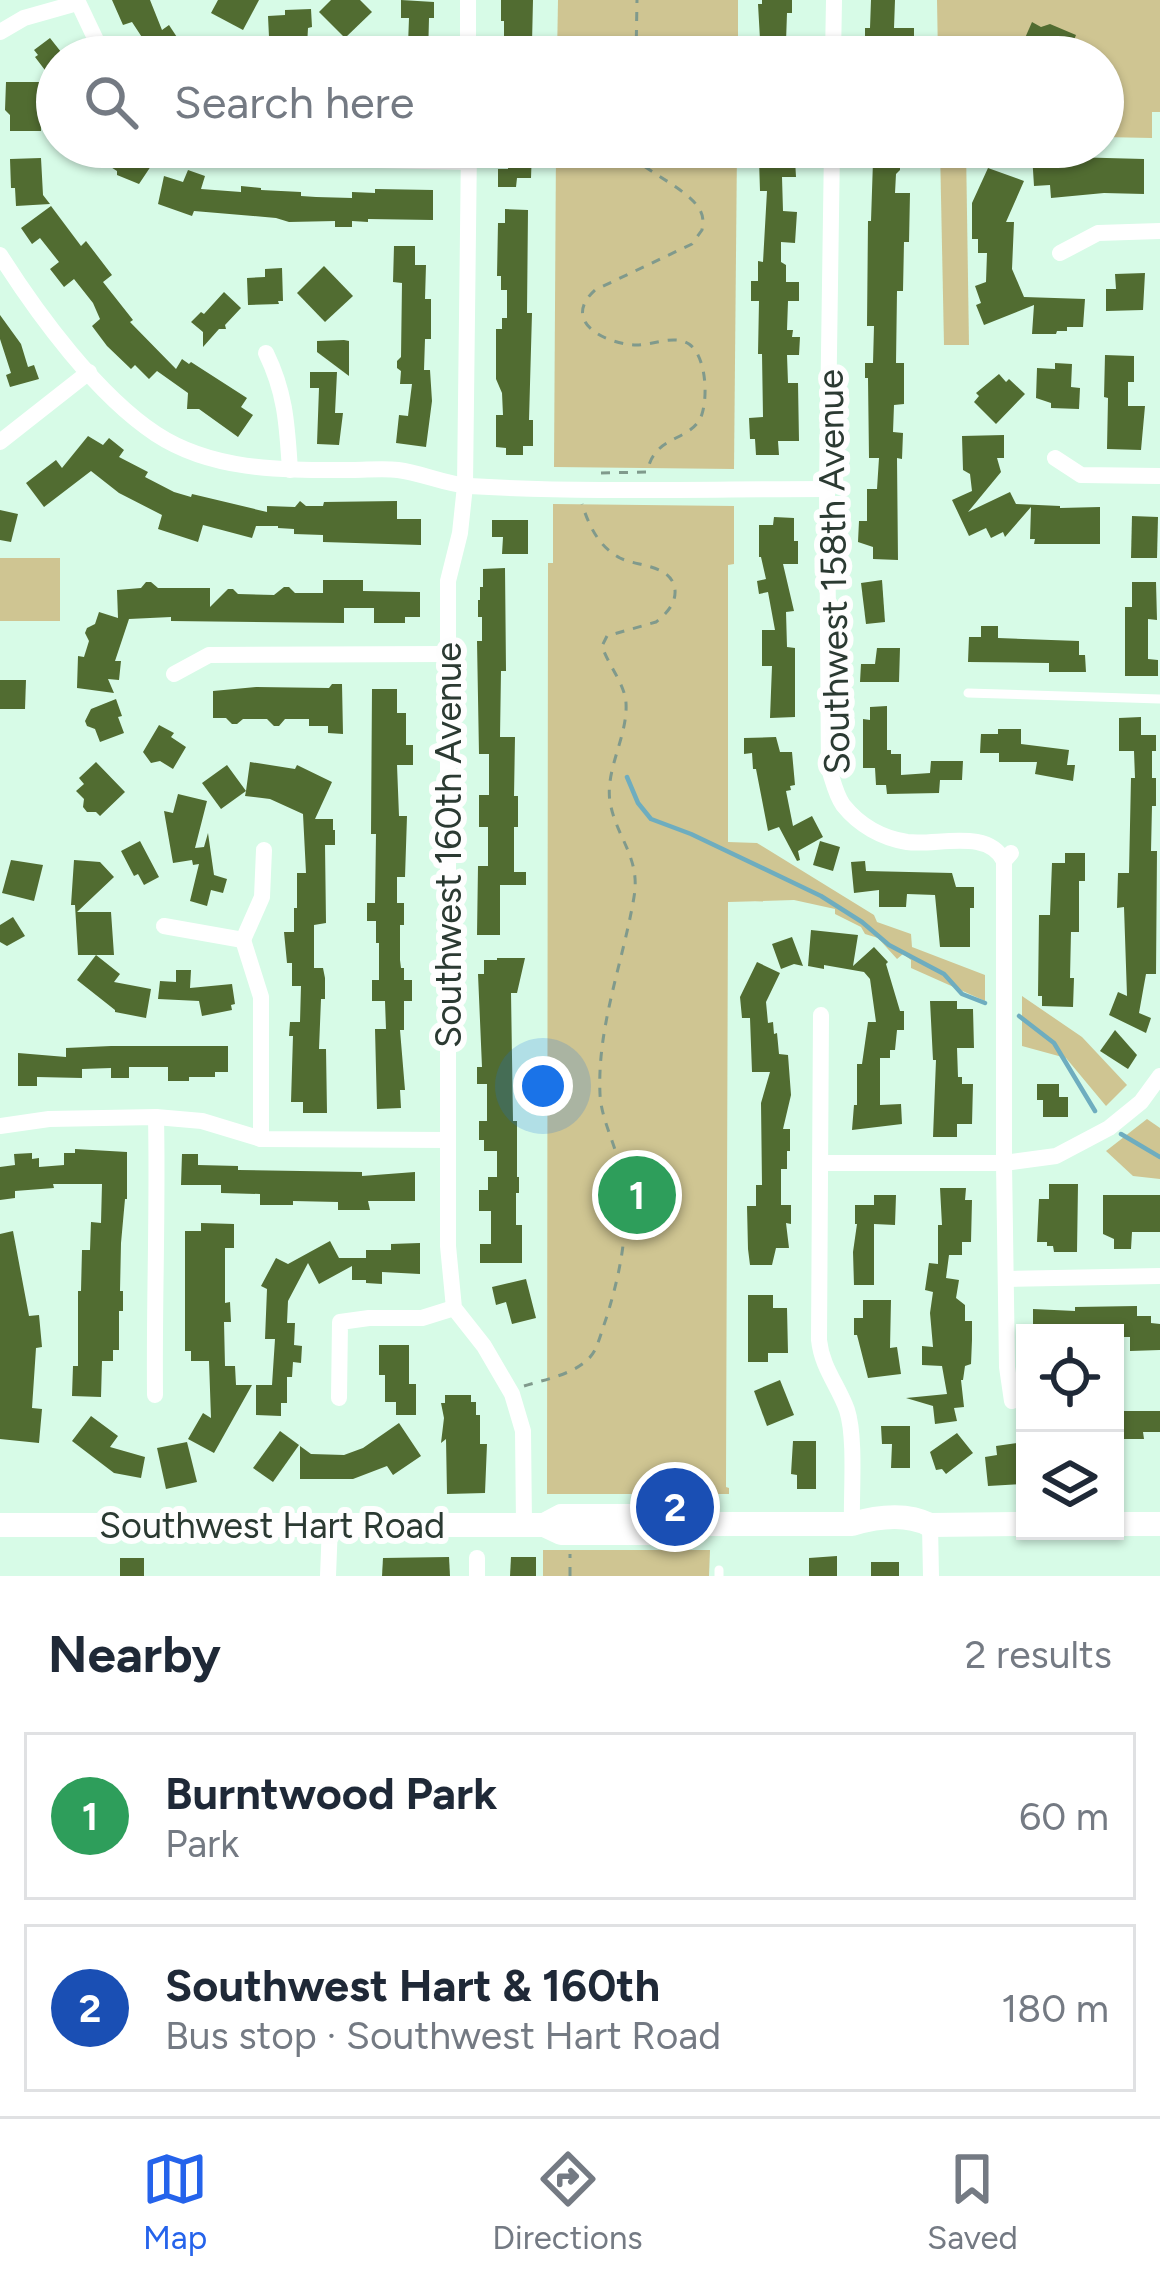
<!DOCTYPE html>
<meta charset="utf-8">
<style>
body{margin:0;font-family:Figtree,sans-serif;background:#f2f2f3;color:#1f2937}
.controls{position:absolute;right:36px;bottom:36px;display:grid;overflow:hidden;border-radius:0px;box-shadow:0 3px 9px #0004}
.controls button{width:108px;height:108px;display:grid;place-items:center;padding:0;border:0;border-bottom:3px solid #e0e1e3;background:#fff;color:#1f2937;font:60px sans-serif}
.you{position:absolute;left:543px;top:1086px;width:42px;height:42px;margin:-30px;border:9px solid #fff;border-radius:50%;background:#1a73e8;box-shadow:0 0 0 18px #1a73e833}
.badge{display:grid;place-items:center;width:78px;height:78px;border-radius:50%;background:#2563eb;color:#fff;font-size:39px;font-weight:700}
.pin{position:absolute;translate:-50% -50%;border:6px solid #fff;box-shadow:0 3px 12px #0006}
.list{margin:0;padding:0;list-style:none}
h2{display:flex;justify-content:space-between;align-items:center;height:156px;margin:0;padding:0 48px;font-size:51px}
h2 small{font-size:39px;font-weight:400;color:#747a83}
.list li{display:grid;grid-template-columns:78px 1fr auto;gap:36px;align-items:center;box-sizing:border-box;height:168px;margin:0 24px 24px;padding:0 24px;border:3px solid #e0e1e3;border-radius:0px}
.list b{display:block;font-size:45px;white-space:nowrap}
.list p{margin:0;font-size:39px;white-space:nowrap;color:#747a83}
.list em{font-size:39px;font-style:normal;color:#747a83}
.icon{flex:none;width:66px;height:66px;fill:none;stroke:currentColor;stroke-width:2;stroke-linecap:round;stroke-linejoin:round}
.map{position:relative;flex:none;width:1160px;height:1576px;overflow:hidden}
.search{position:absolute;background:#fff;box-shadow:0 3px 9px #0004;left:36px;right:36px;top:36px;height:132px;display:flex;align-items:center;gap:30px;box-sizing:border-box;padding:0 42px;border-radius:66px;color:#747a83;font-size:45px}
.sheet{height:540px;background:#fff}
nav{display:flex;justify-content:space-around;align-items:center;box-sizing:border-box;height:168px;border-top:3px solid #e0e1e3;background:#fff;font-size:33px;color:#747a83}
nav a{display:grid;justify-items:center;gap:6px}
nav .on{color:#2563eb}
.map>svg:first-child{display:block}
</style>
<div class="map">
<svg width="1160" height="1576" viewBox="0 0 1160 1576">
<rect width="100%" height="100%" fill="#d7fbe7"/>
<g fill="#cfc592">
<path d="M558 0H738V57H557Z"/>
<path d="M937 0H1160V112H1152V138L1103 137V57H938Z"/>
<path d="M556 147H737L734 469 554 467Z"/>
<path d="M940 147H966L969 345H944Z"/>
<path d="M553 504 734 506V564L728 565V842L757 843 874 915 877 922 911 934 912 947 985 975V1001L911 968V960L903 954 897 959 878 938 865 934 861 927 835 914V909L794 900 728 902 726 1487 729 1488V1494H547L548 563H553Z"/>
<rect x="0" y="558" width="60" height="63"/>
<path d="M1022 996 1082 1037 1127 1085 1106 1106 1066 1058 1022 1046Z"/>
<path d="M1147 1119 1160 1128V1179L1133 1176 1106 1151Z"/>
<path d="M543 1550H710L709 1576H543Z"/>
</g>
<g fill="none" stroke-linecap="round" stroke-linejoin="round">
<g stroke="#6eadbf" stroke-width="4.5">
<path d="M627 777 638 803 651 819 691 834 821 896 862 922 889 945 944 974 962 994 985 1003"/>
<path d="M1019 1016 1054 1043 1095 1111"/>
<path d="M1121 1134 1160 1157"/>
</g>
</g>
<g fill="#516c31">
<path d="M112 0H150L162 30 169 25 190 57H135L149 48 132 22 123 25Z"/>
<path d="M218 0H259L243 30 211 13Z"/>
<path d="M331 0H360L372 12 345 38 319 12Z"/>
<path d="M401 0 434 2V18H429L428 57H403L404 45H408L409 18H401Z"/>
<path d="M501 0H533L532 43 537 47 532 51V57H504V21H501Z"/>
<path d="M762 0H792V13H787L786 42H797V57H761L758 4H762Z"/>
<path d="M871 0H895L894 28H914V57H878V47H865V28H870Z"/>
<path d="M311 9 312 27 308 28 307 46 289 47V39H281V36L269 37 268 16 285 15V10Z"/>
<path d="M1032 22 1041 27 1050 24 1076 35 1067 57H1056L1038 49 1041 45 1025 38Z"/>
<path d="M50 38 65 57H57V86L35 57 38 55 34 50Z"/>
<path d="M6 82H40L41 131H10V115L5 110Z"/>
<path d="M118 147H140L152 159 151 161 153 163 139 184 117 175V171L106 164Z"/>
<path d="M868 147H896V159L900 163V170L896 174 895 193H910L909 242H904L903 291H897L896 363H904V404L894 405 893 432 903 433 902 459 897 458 898 560 873 559V547L858 542 859 521H867V489H877L879 458H869L868 378H865V363H873L874 326H867L868 221H871L873 161H868Z"/>
<path d="M508 149 532 150 531 178H517L516 187H498V169H508Z"/>
<path d="M1058 152V155L1069 154V157L1144 159V194L1104 193 1051 198 1050 185 1034 186 1032 154Z"/>
<path d="M41 158 43 195 50 204 16 206 15 188H11L10 159Z"/>
<path d="M795 159 796 177H782L783 211 797 212 795 243 781 242V262L786 265V282H799V301H788L787 330H793L792 337H800L799 355H787L788 383H798L799 441H778L779 455H756L755 439H750L749 418 763 417 762 354H758L759 301H751V281H758V261L763 262 767 191H760L759 160Z"/>
<path d="M988 168 1024 181 1006 222H1014L1012 269 1024 297 1085 299 1083 327H1067V331H1057L1056 334H1032L1034 305 984 325 976 305 981 303 975 286 986 282 987 253H978V239H972V203Z"/>
<path d="M188 170 205 176 201 189 241 192V186L261 188V190L301 192V196L316 197 352 198V192L375 193V189L433 190V220L368 219V222L352 221V227H335V221L289 222 276 218 194 211 192 216 158 204 164 176 183 182Z"/>
<path d="M51 206 81 246 86 241 112 275 103 282 133 320 130 322 176 369 182 359 189 364 191 362 247 398 241 407 253 415 238 437 199 409H187L188 393 157 371 149 379 135 365 131 369 107 346 92 326 100 319 93 303 74 279 64 287 50 269 59 262 40 238 32 244 21 228Z"/>
<path d="M505 209 528 210 527 313H532L529 420H533V446H523V455H506V448L496 447V415H503L502 393 496 379V329H502V318H507V290H501V276H497L498 223H505Z"/>
<path d="M394 246H415V265H426L425 299H431V339H425L424 370H430L432 401 426 447 396 443 399 415 408 416 412 384H400L401 371 397 368V361L401 357 402 283 393 282Z"/>
<path d="M324 266 353 296 325 322 297 293Z"/>
<path d="M282 268 283 301H278L279 304 248 305 247 278 265 277V269Z"/>
<path d="M1145 273 1143 310 1106 311V289H1116L1115 274Z"/>
<path d="M224 292 241 308 225 325 226 329H219L203 347V332L191 322 201 312 204 314Z"/>
<path d="M0 315 21 344 28 367 34 365 39 379 10 387 6 375 11 373 0 339Z"/>
<path d="M344 340 349 341V376L317 352V341Z"/>
<path d="M1105 355 1134 356V382H1128V406H1145L1141 450 1107 449 1108 398 1104 397Z"/>
<path d="M1055 363 1072 364 1071 387 1080 388 1079 409 1051 408V403L1036 398 1037 368 1055 369Z"/>
<path d="M310 372H337L335 413H343L339 445 317 444 319 388H310Z"/>
<path d="M999 374 1006 382 1009 379 1025 394 996 424 974 402 979 396 976 393Z"/>
<path d="M1004 435V458H997L1001 472 968 512 1010 492 1016 504 1060 506V508L1100 507V544H1034L1035 539H1030L1031 507 1005 537 1003 532 991 538 986 528 969 536 952 500 972 491 970 474 963 470 962 436Z"/>
<path d="M88 436 103 445 109 438 124 450 119 457 148 472 145 477 174 492 191 497 192 494 267 512V506L295 507 300 501 306 506H323L324 502 397 501V519H421V545L323 542V535L294 534V529L278 528V526H256L252 538 203 525 198 542 158 529 162 515 119 493 91 471 44 507 26 483 56 460 62 468Z"/>
<path d="M0 510 18 514 11 542 0 540Z"/>
<path d="M1132 516 1158 517 1157 558H1131Z"/>
<path d="M774 517 794 518V541H798V564H783L794 611 786 612 787 647 795 648V717L770 718 772 666H762V630H775L768 592 759 594 757 581 766 579 761 557H759V525H773Z"/>
<path d="M492 520H528V554H502L503 537H492Z"/>
<path d="M505 568 506 671H501L500 737H515L514 796H518V827H514V872H526V885H500V935H477L478 866H488V827H479V795H489V754H479L477 641H482V617H478V600H480V587H483V569Z"/>
<path d="M323 580H363V591L420 592V617H405V623H374V608H344V623L171 621V617L129 619 115 661H121L119 680 108 679 114 693 77 688 78 656 84 657 89 641 85 633 87 628 95 624 99 612 118 618 117 590 141 588 146 582H151L158 588H210V607L228 589H233L238 594 274 595 284 587H289L295 593H323Z"/>
<path d="M882 580 885 622 866 624 861 583Z"/>
<path d="M1132 582H1156L1157 620 1148 619V659L1158 660V676H1125V607H1132Z"/>
<path d="M981 626H998V638L1079 641V655H1085L1086 672H1049V663L968 662 969 637H981Z"/>
<path d="M877 648H900L899 682H860L861 664H875Z"/>
<path d="M0 680H26L25 709H0Z"/>
<path d="M332 684H342L343 734 328 733V726H309V719H285L279 726H274L267 719H243L237 724H232L226 718H213V691L256 687 329 688Z"/>
<path d="M372 689H397V713H406V745H413V765H397L399 816H407L405 877H397V903H404V925H400V960L401 968H404V980H412V1001H404V1030H400L405 1090H400L401 1108 377 1109 375 1029H386L385 1001H372V980H379V943H376V921H367V903H375L376 834H371Z"/>
<path d="M116 699 122 716 118 717 124 733 100 742 95 729 87 726 85 721 91 709Z"/>
<path d="M887 706V750H891V754H901V775L930 773 931 761H963L962 780H940L939 793 887 794 886 785H876L875 768H863V719L870 720V707Z"/>
<path d="M1141 717V735H1156V751H1152V778H1156V806H1152L1151 851H1157L1156 974H1146L1144 985 1139 1013 1151 1018 1146 1033 1109 1015 1118 992 1127 996 1124 907 1117 908 1118 873H1129L1131 778H1135L1134 751H1119V718Z"/>
<path d="M159 725 174 733 171 737 186 747 173 769 160 761 151 763 143 752Z"/>
<path d="M998 729H1021V744L1069 750 1067 765H1075L1073 781 1035 774 1037 762H999V753H980L981 734H998Z"/>
<path d="M776 737 780 752H792L795 785 790 786 791 790 786 791 793 826 812 816 823 837 798 851 800 860 797 861 779 827 768 831 756 769H753L752 753 744 754V738Z"/>
<path d="M96 762 125 792 100 816 96 812H87L83 807 84 799 76 791 84 784 79 778Z"/>
<path d="M250 762 295 769 297 765 332 782 315 819H333V830H335V845H325L326 923 314 925V968H323L325 978V999H321L319 1049H326L327 1113H303V1102H291L293 1036H289L290 1022H300L301 986H292V963H287L284 932H294V908H297V873H306L303 814 270 799 245 796 246 791 221 809 202 783 227 765 246 791Z"/>
<path d="M178 794 207 801 195 848 204 847 208 833 214 875 227 879 223 893 211 890 207 906 190 901 199 864 193 865 192 860 173 863 164 811 173 813Z"/>
<path d="M140 841 159 877 144 885 138 874 134 876 121 851Z"/>
<path d="M820 841 840 847 833 871 813 865Z"/>
<path d="M1065 853H1085V881H1079V932H1071L1070 978H1074L1073 1007 1042 1006V996H1038L1039 915H1050L1052 863H1065Z"/>
<path d="M11 860 43 865 34 901 2 893Z"/>
<path d="M74 860 100 862 114 877 77 912H111L114 955H78L75 905H71Z"/>
<path d="M865 861 866 871 952 873 956 887H974V908H970V947H940L935 895 907 894 906 907H879V890L854 893 851 862Z"/>
<path d="M13 917 25 936 7 946 0 942V925Z"/>
<path d="M811 930 858 935 853 966 874 947 888 962 886 964 900 1011H904V1030H897L895 1050H890V1058H880V1105L901 1104 902 1124 852 1130 854 1105H857V1064H862L868 1022H876L870 979 864 972 824 965V969L808 966Z"/>
<path d="M792 937 803 966 794 964 781 969 772 944Z"/>
<path d="M96 955 120 974 114 982 151 989 146 1018 115 1012V1010L77 980Z"/>
<path d="M497 958H525L517 993H511L513 1121H517V1177H519V1193H516V1225H522V1263H480V1244H491V1211H479V1190H488V1177H497V1151H484V1140H479V1121H487V1084H477V1067H482L478 974H484V960H497Z"/>
<path d="M757 962 780 973 766 1002 768 1023 773 1022 774 1034 777 1033 779 1054 788 1055 791 1095 783 1129H790V1151H787V1169H781V1205H791V1224L786 1223 789 1248H776L772 1265H750L748 1249 747 1206H756V1185H762L761 1103 770 1072H752L750 1018H742L740 997Z"/>
<path d="M176 970H191L190 988 232 984 235 1004 231 1005 232 1010 202 1016 199 1001 158 999 160 981 176 982Z"/>
<path d="M930 1001H957V1009H973L974 1048H957L958 1077H962V1084H973L972 1124H957V1137H933L936 1060H933Z"/>
<path d="M1115 1030 1137 1055 1128 1069 1100 1051Z"/>
<path d="M111 1046H228V1072H215V1077H189V1081H168V1067H129V1078H111V1068L82 1069V1078L37 1077V1086H18V1053L66 1057V1048Z"/>
<path d="M1037 1084H1059V1097H1068V1117H1043V1100H1037Z"/>
<path d="M75 1149 127 1152V1199H125L121 1243 120 1291H123V1311H119V1350H113V1361H102L101 1397 72 1396 73 1366H78V1291H81L82 1250H90L91 1222 101 1223 102 1184H53L54 1188 15 1191V1198L0 1200V1167L15 1165 14 1154 32 1153V1159L39 1158V1167L64 1165V1153H75Z"/>
<path d="M182 1154H198V1165L238 1166V1170L362 1172V1176L415 1172V1201H368L370 1210H338V1202L293 1201V1205H260V1194L221 1193V1185H181Z"/>
<path d="M1049 1184H1078L1077 1252H1054L1053 1246H1047V1242H1037L1039 1199H1049Z"/>
<path d="M940 1188H966L965 1200H972L971 1242H962V1255H949L946 1278 959 1280 956 1298 965 1305V1321H972V1340L971 1364 965 1366 963 1380H961L964 1407 954 1408 957 1421 935 1424 933 1406 906 1398 947 1394 942 1366 922 1365V1346L933 1347 930 1313 933 1292 925 1290 929 1263 938 1264V1225H942Z"/>
<path d="M874 1195H896L895 1225 874 1224V1285H854L853 1252 857 1224H855V1205H874Z"/>
<path d="M1103 1195H1160V1232H1132L1131 1249H1114V1239L1103 1234Z"/>
<path d="M201 1223 234 1224V1248H225V1303L230 1302 231 1322H224L225 1366H235L236 1385H252L214 1453 188 1439 203 1413 211 1418 209 1361H191V1351H185V1231H201Z"/>
<path d="M13 1231 29 1316 39 1315 42 1347 36 1348 32 1408 42 1409 39 1443 0 1439V1234Z"/>
<path d="M330 1241 339 1258H366V1250H391V1244L420 1243V1274L382 1272V1284L366 1283V1280H352V1266L319 1284 308 1263 288 1301 287 1323H295L294 1345 302 1346 301 1363 293 1362 292 1377H287V1403H281V1416L256 1415V1385H272L275 1339H265L267 1289 261 1286 276 1258 288 1264Z"/>
<path d="M526 1279 536 1318 512 1324 506 1302 496 1305 492 1287Z"/>
<path d="M748 1295H773V1308H787L788 1353H768V1362H748Z"/>
<path d="M863 1300H891L890 1348 897 1347 901 1374 868 1378 857 1335H854V1318H863Z"/>
<path d="M1137 1306V1316H1151V1323L1160 1324V1350L1130 1351V1337H1120V1333H1040V1329H1033V1309L1075 1311V1307Z"/>
<path d="M379 1345H409V1384H416V1415H396V1402H385V1375H379Z"/>
<path d="M780 1380 794 1415 767 1426 754 1391Z"/>
<path d="M445 1395H471V1402H476V1415H480V1444H487L485 1493 447 1494 446 1439 441 1443 444 1418 441 1403H445Z"/>
<path d="M1115 1411H1160V1432H1143L1144 1439H1115Z"/>
<path d="M91 1416 118 1436 110 1447 145 1457 141 1478 114 1473 72 1441Z"/>
<path d="M399 1423 421 1456 393 1475 387 1466 353 1479H300V1446L311 1454 344 1455 363 1448Z"/>
<path d="M881 1426H910V1468H891L892 1444H882Z"/>
<path d="M280 1431 299 1445 273 1482 253 1468Z"/>
<path d="M957 1433 973 1453 946 1474 942 1469 936 1470 930 1452Z"/>
<path d="M793 1441H816V1489H797V1475L791 1474Z"/>
<path d="M187 1442 197 1482 166 1489 157 1448Z"/>
<path d="M1017 1443 1023 1484 988 1486 985 1457 997 1455 996 1446Z"/>
<path d="M837 1556V1576H809V1558Z"/>
<path d="M449 1557 450 1576H382L383 1558Z"/>
<path d="M511 1557H536V1576H510Z"/>
<rect x="120" y="1558" width="24" height="18"/>
<rect x="871" y="1562" width="28" height="14"/>
</g>
<g fill="none" stroke-linecap="round" stroke-linejoin="round">
<g stroke="#809a8c" stroke-width="3" stroke-dasharray="9 9" stroke-linecap="butt">
<path d="M636 57 637 0"/>
<path d="M601 473 646 472C649 466 650 460 654 455 666 436 695 437 702 414 708 395 706 356 689 344 673 334 652 346 634 345 604 343 561 321 595 290L692 244 702 230C703 221 704 218 700 210 688 188 641 170 621 147"/>
<path d="M524 1386C546 1379 583 1373 595 1350 600 1339 603 1327 607 1316 623 1263 631 1219 619 1164 614 1141 601 1118 600 1094 597 1026 623 963 634 897 641 858 616 837 610 802 605 769 628 736 626 703 625 684 608 665 602 646L607 636 656 622C666 614 676 604 675 590 672 564 638 567 620 558 599 547 589 526 582 504"/>
<path d="M570 1576V1554"/>
</g>
<g stroke="#fff" stroke-width="9">
<path d="M968 693 1160 699"/>
<path d="M719 1576V1570"/>
</g>
<g stroke="#fff" stroke-width="16">
<path d="M77 0 104 57"/>
<path d="M468 0V57"/>
<path d="M0 32 24 18 77 3"/>
<path d="M833 57 834 0"/>
<path d="M222 147 284 158 469 162"/>
<path d="M469 147 465 486 460 533 448 581V1246L454 1308 484 1346 512 1394 523 1431 524 1525"/>
<path d="M832 147 827 489 829 769C833 781 836 795 843 805 859 825 882 838 907 842 937 846 988 828 1004 861L1011 853"/>
<path d="M1060 253 1098 233 1160 231"/>
<path d="M0 255C38 315 97 395 156 434 214 472 285 470 352 470 367 470 383 468 398 470 422 473 444 484 469 486 588 493 708 489 827 489"/>
<path d="M266 353C286 394 287 426 290 470"/>
<path d="M0 442 89 372"/>
<path d="M1055 458 1081 475 1160 476"/>
<path d="M174 674 209 655 448 654"/>
<path d="M1004 861V1163L1007 1367 1012 1401"/>
<path d="M164 926 243 940"/>
<path d="M243 940 261 997V1139"/>
<path d="M243 940 262 897 264 850"/>
<path d="M821 1015 819 1340C822 1368 838 1385 847 1410 856 1438 851 1494 852 1524"/>
<path d="M0 1126 49 1119 156 1117 202 1121 261 1139 448 1140"/>
<path d="M821 1163H1004L1056 1156 1109 1128 1141 1102 1160 1076"/>
<path d="M1006 1279 1160 1276"/>
<path d="M155 1395C154 1302 158 1210 156 1117"/>
<path d="M339 1398 340 1322 369 1318H422L454 1308"/>
<path d="M930 1525 931 1576"/>
<path d="M328 1576 330 1525"/>
<path d="M477 1576V1558"/>
</g>
<g stroke="#fff" stroke-width="24">
<path d="M1115 1524H1160"/>
<path d="M0 1525H544L561 1533H657L676 1524"/>
<path d="M544 1525 561 1516H656L676 1524H852C876 1517 907 1513 930 1525L1025 1524"/>
</g>
</g>
<g text-anchor="middle" stroke-width="12" stroke-linejoin="round" paint-order="stroke">
<g font-size="36" fill="#2b3a32" stroke="#fefefe">
<text transform="translate(833 572) rotate(-91)" y="13">Southwest 158th Avenue</text>
<text transform="translate(448 845) rotate(-90)" y="13">Southwest 160th Avenue</text>
<text x="272" y="1538">Southwest Hart Road</text>
</g>
</g>
</svg>
<div class="controls">
<button><svg class="icon" aria-label="locate" viewBox="0 0 24 24"><circle cx="12" cy="12" r="6"/><path d="M12 2v4M12 18v4M2 12h4M18 12h4"/></svg></button>
<button><svg class="icon" aria-label="layers" viewBox="0 0 24 24"><path d="M12 4l9 5-9 5-9-5zM3 14l9 5 9-5"/></svg></button>
</div>
<div class="you"></div>
<div class="pin badge" style="left:637px;top:1195px;background:#2e9e5b">1</div>
<div class="pin badge" style="left:675px;top:1507px;background:#1a4fb4">2</div>
<div class="search"><svg class="icon" aria-label="search" viewBox="0 0 24 24"><circle cx="10" cy="10" r="6"/><path d="M15 15l6 6"/></svg>Search here</div>
</div>
<section class="sheet">
<h2>Nearby<small>2 results</small></h2>
<ul class="list">
<li><span class="badge" style="background:#2e9e5b">1</span><div><b>Burntwood Park</b><p>Park</p></div><em>60 m</em></li>
<li><span class="badge" style="background:#1a4fb4">2</span><div><b>Southwest Hart &amp; 160th</b><p>Bus stop · Southwest Hart Road</p></div><em>180 m</em></li>
</ul>
</section>
<nav>
<a class="on"><svg class="icon" aria-label="map" viewBox="0 0 24 24"><path d="M3 6l6-2 6 2 6-2v14l-6 2-6-2-6 2zM9 4v14M15 6v14"/></svg>Map</a>
<a><svg class="icon" aria-label="directions" viewBox="0 0 24 24"><path d="M12 3l9 9-9 9-9-9zM9 14v-3h6M13 9l2 2-2 2"/></svg>Directions</a>
<a><svg class="icon" aria-label="saved" viewBox="0 0 24 24"><path d="M7 4h10v16l-5-4-5 4z"/></svg>Saved</a>
</nav>
